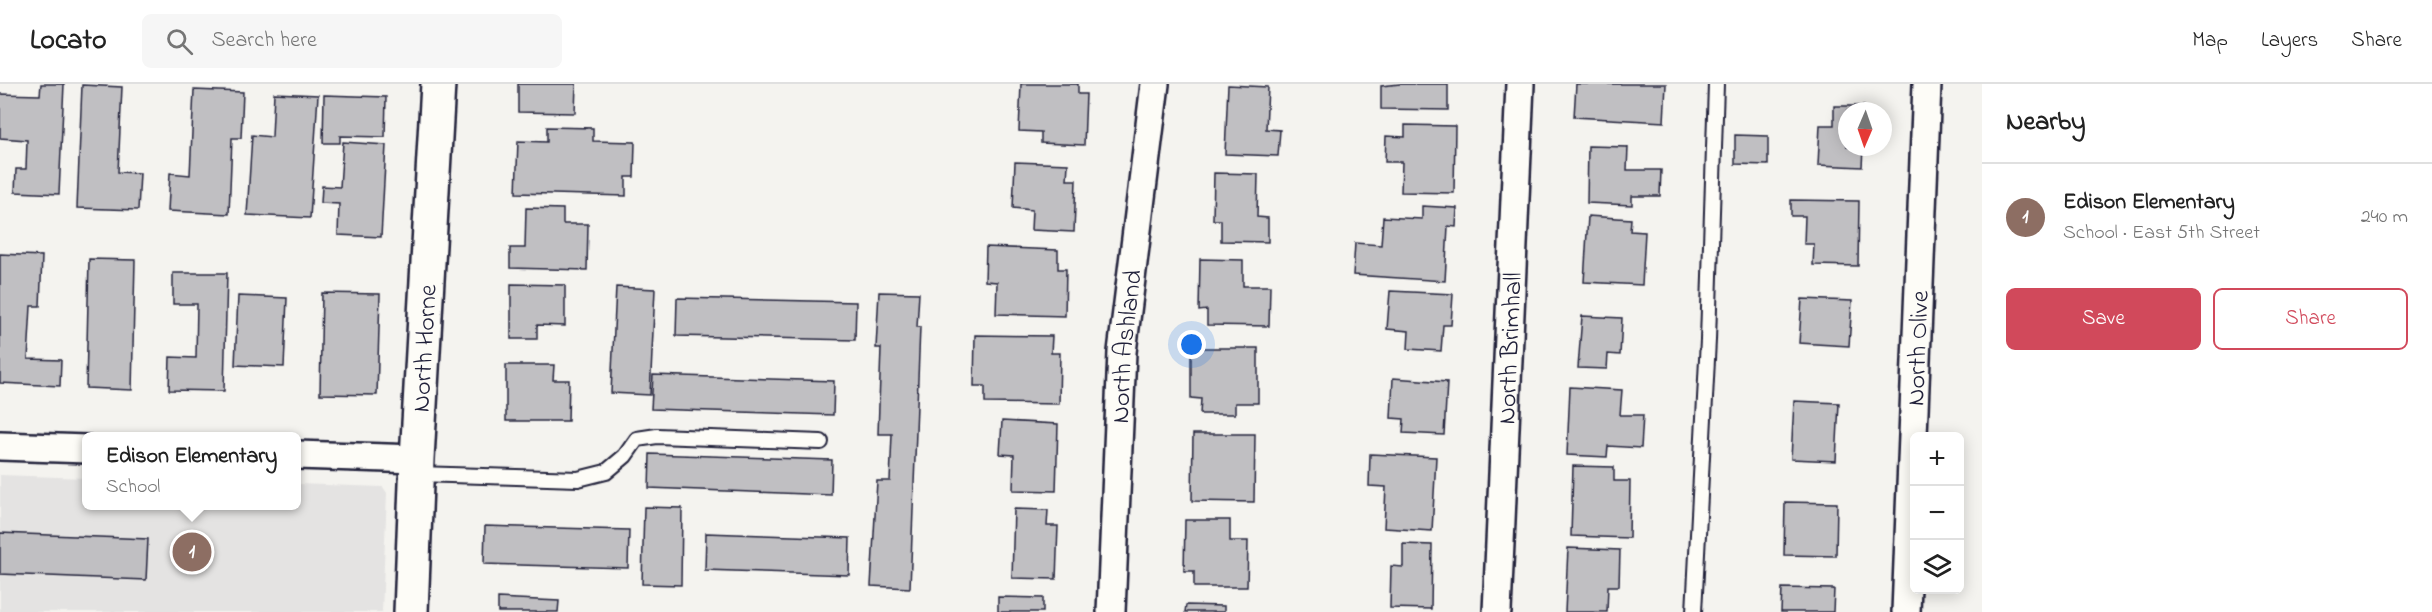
<!DOCTYPE html>
<meta charset="utf-8">
<style>
body{margin:0;font-family:"Indie Flower",sans-serif;background:#f6f6f6;color:#222}
.controls{position:absolute;right:18px;bottom:18px;display:grid;overflow:hidden;border-radius:9px;box-shadow:0 3px 15px #0003}
.controls button{width:54px;height:54px;display:grid;place-items:center;padding:0;border:0;border-bottom:2px solid #e0e0e0;background:#fff;color:#222;font:30px sans-serif}
.compass{position:absolute;left:1838px;top:18px;width:54px;height:54px;border-radius:50%;background:#fff;box-shadow:0 3px 15px #0003;rotate:182deg}
.you{position:absolute;left:1192px;top:261px;width:21px;height:21px;margin:-15px;border:4px solid #fff;border-radius:50%;background:#1a73e8;box-shadow:0 0 0 9px #1a73e833}
.badge{display:grid;place-items:center;width:39px;height:39px;border-radius:50%;background:#d1495b;color:#fff;font-size:20px;font-weight:700}
.pin{position:absolute;translate:-50% -50%;border:3px solid #fff;box-shadow:0 2px 6px #0006}
.popup{position:absolute;left:82px;top:348px;width:219px;height:78px;box-sizing:border-box;display:grid;place-content:center;border-radius:9px;background:#fff;filter:drop-shadow(0 2px 4px #0005);font-size:20px;white-space:nowrap;color:#767676}
.popup b{font-size:22px;color:#222}
.popup::after{content:'';position:absolute;left:50%;top:100%;margin-left:-12px;border:12px solid transparent;border-top-color:#fff}
.list{margin:0;padding:0;list-style:none}
h2{display:flex;justify-content:space-between;align-items:center;height:78px;margin:0;padding:0 24px;font-size:26px}
h2 small{font-size:20px;font-weight:400;color:#767676}
.list li{display:grid;grid-template-columns:39px 1fr auto;gap:18px;align-items:center;box-sizing:border-box;height:108px;padding:0 24px;border-top:2px solid #e0e0e0}
.list b{display:block;font-size:22px;white-space:nowrap}
.list p{margin:0;font-size:20px;white-space:nowrap;color:#767676}
.list em{font-size:20px;font-style:normal;color:#767676}
.actions{display:flex;gap:12px;padding:18px 24px}
.actions a{flex:1;padding:14px 0;border:2px solid #d1495b;border-radius:9px;text-align:center;font-size:21px;color:#d1495b}
.actions .main{background:#d1495b;color:#fff}
.icon{flex:none;width:33px;height:33px;fill:none;stroke:currentColor;stroke-width:2;stroke-linecap:round;stroke-linejoin:round}
.map{position:relative;flex:none;width:1982px;height:528px;overflow:hidden}
header{display:flex;align-items:center;gap:36px;box-sizing:border-box;height:84px;padding:0 30px;background:#fff;border-bottom:2px solid #e0e0e0}
header strong{font-size:28px}
nav{display:flex;gap:33px;margin-inline-start:auto;font-size:21px}
.search{width:420px;height:54px;background:#f6f6f6;display:flex;align-items:center;gap:15px;box-sizing:border-box;padding:0 21px;border-radius:9px;color:#767676;font-size:22px}
main{display:flex}
aside{flex:1;background:#fff}
.map>svg:first-child{display:block}
</style>
<header>
<strong>Locato</strong>
<div class="search"><svg class="icon" aria-label="search" viewBox="0 0 24 24"><circle cx="10" cy="10" r="6"/><path d="M15 15l6 6"/></svg>Search here</div>
<nav><a>Map</a><a>Layers</a><a>Share</a></nav>
</header>
<main>
<div class="map">
<svg width="1982" height="528" viewBox="0 0 1982 528">
<rect width="100%" height="100%" fill="#f4f3ef"/>
<filter id="ink" filterUnits="userSpaceOnUse"><feTurbulence type="fractalNoise" baseFrequency=".0167" numOctaves="2"/><feDisplacementMap in="SourceGraphic" scale="12" xChannelSelector="R" yChannelSelector="G"/><feConvolveMatrix kernelMatrix="1 2 1 2 8 2 1 2 1" color-interpolation-filters="sRGB"/></filter>
<g filter="url(#ink)">
<path fill="#e4e3e2" d="M0 391 87 394V422H297V400L383 403 387 409 382 528H0Z"/>
<g fill="#c0bfc2" stroke="#22223b" stroke-width="1.5">
<path d="M41 0H64L59 110 15 108 16 85H26L27 56 0 54V10L40 11Z"/>
<path d="M518 0H576L575 29 518 28Z"/>
<path d="M1021 0H1078V10H1086L1084 61 1041 59V48L1019 47Z"/>
<path d="M1400 0H1448V26L1381 25V2Z"/>
<path d="M1576 0H1666L1664 38 1574 33Z"/>
<path d="M82 1 122 3 118 88 140 89 138 126 77 124Z"/>
<path d="M1228 1 1268 3 1266 45 1280 46 1278 72 1225 70Z"/>
<path d="M194 6 243 8 241 54H232L229 130 168 127 170 89 190 91Z"/>
<path d="M274 9 318 11 310 134 247 131 252 51 272 53Z"/>
<path d="M324 11 386 13 385 53 340 52V59H323Z"/>
<path d="M1834 22H1864V27H1847V63H1863L1862 83 1818 81 1820 41H1834Z"/>
<path d="M1405 41 1455 42 1454 109 1401 108 1402 78H1385L1386 52 1405 53Z"/>
<path d="M547 43 593 44V57L635 58 634 93H626V112L516 109 518 57 547 58Z"/>
<path d="M1735 51 1768 52V81L1735 80Z"/>
<path d="M343 58 386 61 381 153 338 151 339 120 321 119 322 102 340 103Z"/>
<path d="M1588 62 1628 63 1627 86H1661L1660 112H1632V121L1587 119Z"/>
<path d="M1015 78 1068 80 1067 96H1076L1074 148 1031 146 1032 126 1013 124Z"/>
<path d="M1214 89 1258 90 1257 133 1268 134V158L1221 157V136H1213Z"/>
<path d="M1791 116 1859 117 1858 182 1813 181 1814 160H1804L1805 132H1791Z"/>
<path d="M1422 122 1457 124 1456 143 1448 142 1445 197 1353 191 1355 159 1381 161 1383 133 1422 135Z"/>
<path d="M526 124 563 125V140H588L587 186 510 184V164H525Z"/>
<path d="M1588 132 1631 135 1630 147 1645 148 1642 201 1584 198Z"/>
<path d="M986 163 1058 166V185H1066L1065 232 996 230 997 198 985 197Z"/>
<path d="M0 170 42 172 40 222H31L28 275 61 276 60 302 0 299Z"/>
<path d="M89 175 135 176 132 306 86 304Z"/>
<path d="M1200 175 1243 176V202H1270L1269 242 1207 241V226L1199 227Z"/>
<path d="M173 189H227L224 307 169 306 170 273 196 274 197 220H173Z"/>
<path d="M511 200 565 201V242L537 241V255H511Z"/>
<path d="M616 203 655 205 650 311 611 309Z"/>
<path d="M1390 207 1453 210 1451 241H1443L1441 267 1408 265 1409 247 1387 245Z"/>
<path d="M879 208 919 209 917 243H920L910 504 871 502 877 397H890L892 350H878L881 264H876Z"/>
<path d="M322 209 380 210 377 311 320 310Z"/>
<path d="M238 212 287 214 284 283 235 281Z"/>
<path d="M677 214 856 218 855 256 676 252Z"/>
<path d="M1802 215 1852 217 1849 262 1799 259Z"/>
<path d="M1582 232 1622 234 1620 271 1608 270 1607 285 1578 284Z"/>
<path d="M975 251 1052 252 1051 269H1060L1059 320 985 319V302H974Z"/>
<path d="M1191 264H1258V319H1235V330H1200L1201 315 1191 314Z"/>
<path d="M506 281H554L553 296H569L568 337H506Z"/>
<path d="M653 291 834 297 833 331 651 325Z"/>
<path d="M1393 294 1447 298 1444 351 1403 349 1404 335 1391 334Z"/>
<path d="M1570 303 1622 306 1620 331H1643L1641 364 1608 362 1607 373 1567 371Z"/>
<path d="M1794 317 1839 319 1836 377 1791 375Z"/>
<path d="M1002 337 1058 340 1056 407 1013 406 1014 371 1000 370Z"/>
<path d="M1193 350H1255L1254 418 1192 417Z"/>
<path d="M650 370 832 376 831 411 649 404Z"/>
<path d="M1370 370 1436 373 1432 447 1384 444 1386 403 1369 402Z"/>
<path d="M1573 382 1614 383V397H1630L1629 454 1571 452Z"/>
<path d="M1785 418 1837 419 1836 472 1784 471Z"/>
<path d="M644 423 682 424 681 501 642 500Z"/>
<path d="M1014 425 1048 426 1047 442H1058L1056 495 1012 494Z"/>
<path d="M1185 436H1230V457H1248L1247 503H1194V487H1184Z"/>
<path d="M485 442 629 446 628 484 484 480Z"/>
<path d="M0 449 148 455 146 496 0 490Z"/>
<path d="M706 449 850 454 849 491 705 486Z"/>
<path d="M1403 460 1432 461 1431 525 1390 524 1391 482 1403 483Z"/>
<path d="M1568 464 1620 466 1619 502H1608L1607 528H1565Z"/>
<path d="M1782 504 1834 505 1833 528H1781Z"/>
<path d="M998 513 1043 514V528H998Z"/>
<path d="M498 514 559 517 558 528H498Z"/>
<path d="M1186 521 1224 522V528H1185Z"/>
</g>
<g fill="none" stroke-linecap="round" stroke-linejoin="round">
<defs>
<g id="service">
<path d="M417 390 578 395 606 388 625 372 637 355 657 352 821 358"/>
<path d="M1694 528 1708 256 1716 0"/>
</g>
<g id="minor">
<path d="M0 362 87 365"/>
<path d="M297 371 417 375"/>
<path id="s1" d="M1111 528 1122 268 1155 0"/>
<path id="s2" d="M1497 528 1520 0"/>
<path id="s3" d="M1906 528 1927 0"/>
</g>
<g id="tertiary">
<path id="s4" d="M411 528 417 375 438 0"/>
</g>
</defs>
<use href="#service" stroke="#22223b" stroke-width="18"/>
<use href="#minor" stroke="#22223b" stroke-width="32"/>
<use href="#tertiary" stroke="#22223b" stroke-width="38"/>
<use href="#service" stroke="#fdfcf7" stroke-width="14"/>
<use href="#minor" stroke="#fdfcf7" stroke-width="27"/>
<use href="#tertiary" stroke="#fdfcf7" stroke-width="33"/>
</g>
</g>
<g text-anchor="middle" stroke-width="6" stroke-linejoin="round" paint-order="stroke">
<g font-size="26" fill="#22223b" stroke="#fdfcf7">
<text dy="9" stroke="none"><textPath href="#s1" startOffset="266">North Ashland</textPath></text>
<text dy="9" stroke="none"><textPath href="#s4" startOffset="264">North Horne</textPath></text>
<text dy="9" stroke="none"><textPath href="#s2" startOffset="264">North Brimhall</textPath></text>
<text dy="9" stroke="none"><textPath href="#s3" startOffset="264">North Olive</textPath></text>
</g>
</g>
</svg>
<div class="controls">
<button>+</button>
<button>−</button>
<button><svg class="icon" aria-label="layers" viewBox="0 0 24 24"><path d="M12 4l9 5-9 5-9-5zM3 14l9 5 9-5"/></svg></button>
</div>
<svg class="compass" viewBox="-18 -18 36 36"><path d="M0-13l5 13h-10z" fill="#e53935"/><path d="M0 13l5-13h-10z" fill="#767676"/></svg>
<div class="you"></div>
<div class="pin badge" style="left:192px;top:468px;background:#8d6e63">1</div>
<div class="popup"><b>Edison Elementary</b>School</div>
</div>
<aside>
<h2>Nearby<small></small></h2>
<ul class="list">
<li><span class="badge" style="background:#8d6e63">1</span><div><b>Edison Elementary</b><p>School · East 5th Street</p></div><em>240 m</em></li>
</ul>
<div class="actions"><a class="main">Save</a><a>Share</a></div>
</aside>
</main>
